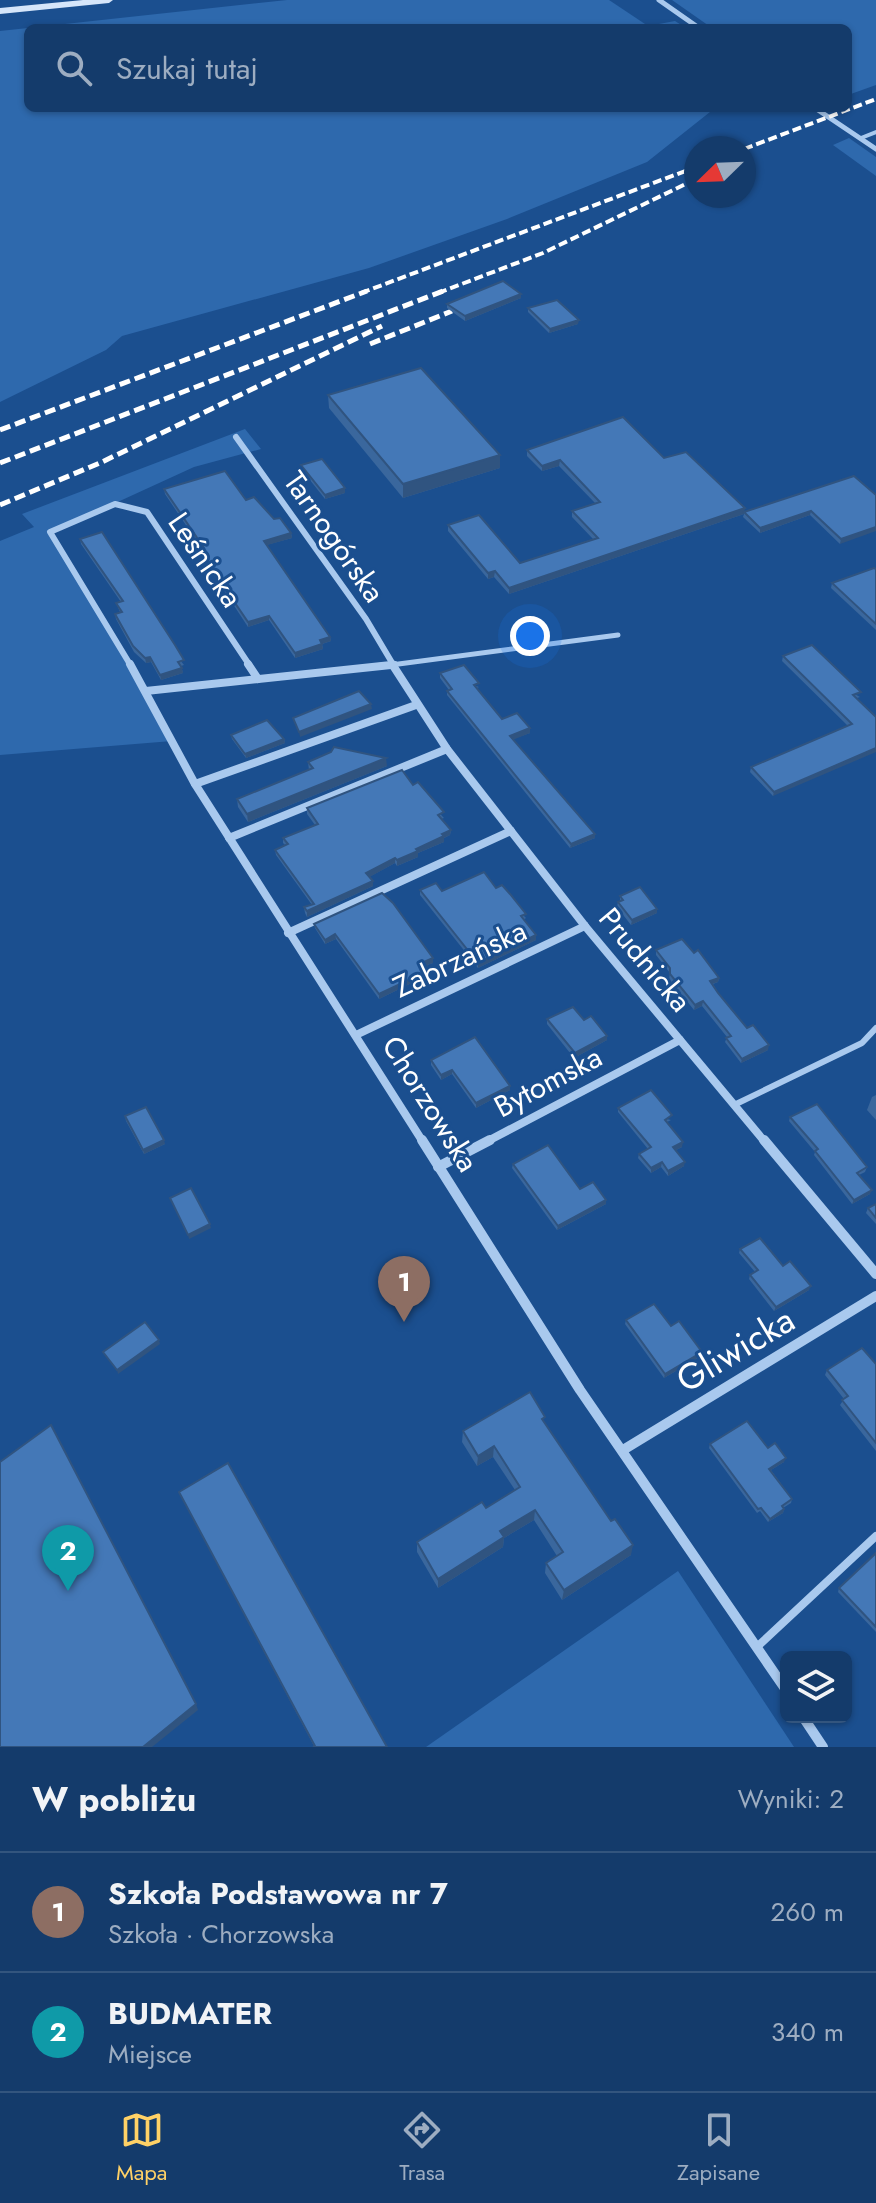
<!DOCTYPE html>
<html lang="pl">
<meta charset="utf-8">
<style>
body{margin:0;font-family:Jost,sans-serif;background:#1d4271;color:#f1f3f6}
.controls{position:absolute;right:24px;bottom:24px;display:grid;overflow:hidden;border-radius:12px;box-shadow:0 2px 6px #0004}
.controls button{width:72px;height:72px;display:grid;place-items:center;padding:0;border:0;border-bottom:2px solid #33557e;background:#143b6b;color:#f1f3f6;font:40px sans-serif}
.compass{position:absolute;left:684px;top:136px;width:72px;height:72px;border-radius:50%;background:#143b6b;box-shadow:0 2px 6px #0004;rotate:247deg}
.you{position:absolute;left:530px;top:636px;width:28px;height:28px;margin:-20px;border:6px solid #fff;border-radius:50%;background:#1a73e8;box-shadow:0 0 0 12px #1a73e833}
.badge{display:grid;place-items:center;width:52px;height:52px;border-radius:50%;background:#ffd166;color:#fff;font-size:26px;font-weight:700}
.pin{position:absolute;translate:-50% -66px;filter:drop-shadow(0 2px 4px #0008)}
.pin::after{content:'';position:absolute;top:42px;width:28px;height:24px;background:inherit;clip-path:polygon(0 0,100% 0,50% 100%)}
.list{margin:0;padding:0;list-style:none}
h2{display:flex;justify-content:space-between;align-items:center;height:104px;margin:0;padding:0 32px;font-size:34px}
h2 small{font-size:26px;font-weight:400;color:#9dadc1}
.list li{display:grid;grid-template-columns:52px 1fr auto;gap:24px;align-items:center;box-sizing:border-box;height:120px;padding:0 32px;border-top:2px solid #33557e}
.list b{display:block;font-size:30px;white-space:nowrap}
.list p{margin:0;font-size:26px;white-space:nowrap;color:#9dadc1}
.list em{font-size:26px;font-style:normal;color:#9dadc1}
.icon{flex:none;width:44px;height:44px;fill:none;stroke:currentColor;stroke-width:2;stroke-linecap:round;stroke-linejoin:round}
.map{position:relative;flex:none;width:876px;height:1747px;overflow:hidden}
.search{position:absolute;background:#143b6b;box-shadow:0 2px 6px #0004;left:24px;right:24px;top:24px;height:88px;display:flex;align-items:center;gap:20px;box-sizing:border-box;padding:0 28px;border-radius:12px;color:#9dadc1;font-size:30px}
.sheet{height:344px;background:#143b6b}
nav{display:flex;justify-content:space-around;align-items:center;box-sizing:border-box;height:112px;border-top:2px solid #33557e;background:#143b6b;font-size:22px;color:#9dadc1}
nav a{display:grid;justify-items:center;gap:4px}
nav .on{color:#ffd166}
.map>svg:first-child{display:block}
</style>
<div class="map">
<svg width="876" height="1747" viewBox="0 0 876 1747">
<rect width="100%" height="100%" fill="#1b4f8f"/>
<g fill="#2e69ad">
<path d="M287 0H609L648 26 675 21 686 28H28Z"/>
<path d="M672 0H876V85L848 95V28H712Z"/>
<path d="M28 28V108H715L647 162 507 219 369 268 122 336 106 350 0 402V31Z"/>
<path d="M849 138 876 157V176L833 145Z"/>
<path d="M245 429 261 449 194 467 50 533 172 741 0 755V541L34 527 22 514Z"/>
<path d="M678 1571 794 1747H426Z"/>
</g>
<g fill="none" stroke-linecap="round" stroke-linejoin="round">
<path stroke="#a9c9ee" stroke-width="4" d="M861 138 876 132"/>
<path stroke="#a9c9ee" stroke-width="5" d="M391 665 618 635"/>
<g stroke="#a9c9ee" stroke-width="6">
<path d="M391 665 395 664"/>
<path d="M734 1105 862 1043 876 1028"/>
</g>
<path stroke="#a9c9ee" stroke-width="8" d="M758 1646 876 1536"/>
<g stroke="#a9c9ee" stroke-width="5">
<path d="M659 0 699 28"/>
<path d="M815 108 876 149"/>
</g>
<g stroke="#a9c9ee" stroke-width="6">
<path d="M236 437 366 619 394 666"/>
<path d="M131 666 50 532 115 504 147 512 250 666"/>
<path d="M378 666 391 665"/>
</g>
<g stroke="#a9c9ee" stroke-width="8">
<path d="M130 664 195 784 423 1142"/>
<path d="M248 664 258 679"/>
<path d="M392 664 447 749 585 926 765 1142"/>
<path d="M146 691 391 665"/>
<path d="M195 784 416 705"/>
<path d="M229 838 447 749"/>
<path d="M288 933 511 831"/>
<path d="M356 1035 585 926"/>
<path d="M486 1142 680 1040"/>
</g>
<g stroke="#a9c9ee" stroke-width="10">
<path d="M422 1140 580 1390 786 1690"/>
<path d="M764 1140 876 1274"/>
<path d="M438 1167 490 1140"/>
<path d="M623 1450 876 1296"/>
<path d="M803 1717 823 1747"/>
</g>
<path fill="#d6e6fa" fill-rule="evenodd" d="M83 0H113L109 3 0 14V8Z"/>
<g stroke="#fff" stroke-width="4" stroke-dasharray="9 4" stroke-linecap="butt">
<path d="M744 149 876 99"/>
<path d="M361 293 696 167"/>
<path d="M438 293 543 253 696 179"/>
</g>
<g stroke="#fff" stroke-width="5" stroke-dasharray="11 5" stroke-linecap="butt">
<path d="M370 344 452 311"/>
<path d="M0 430 367 291"/>
<path d="M0 463 443 291"/>
<path d="M0 505 102 462 382 326"/>
</g>
</g>
<g fill="#3a679d">
<path d="M521 294V298L465 321 447 308V304Z"/>
<path d="M528 308 578 324 549 333 528 312Z"/>
<path d="M328 395 500 455V468L403 498 329 408Z"/>
<path d="M527 450 664 458 744 512 876 495 840 544 810 515 760 533 743 517 744 514 509 594 494 577 488 579 448 531V525L520 563 593 539 572 517V511L595 503 559 466 542 471 527 456Z"/>
<path d="M301 465 345 493 325 499 302 470Z"/>
<path d="M164 489 246 500 291 533 292 538 266 545 330 637 331 641 322 644 323 649 295 658 269 620 248 627 200 554 199 550 202 549 165 494Z"/>
<path d="M80 539 184 665 181 666 183 673 161 680 151 662 146 663 134 652 116 619 115 614 120 612 116 603 121 602 81 544Z"/>
<path d="M876 569V630L831 588 832 583Z"/>
<path d="M783 656 860 697 857 698 876 717 773 796 750 772 751 767 848 726 782 661Z"/>
<path d="M440 673 479 687 477 688 502 719 530 733 513 739 595 838 570 848 447 695V691L449 690 440 678Z"/>
<path d="M231 735 284 739 285 743 246 758 232 739Z"/>
<path d="M308 762 387 766 248 822 238 807 237 799 309 770Z"/>
<path d="M413 785 444 818 441 819 451 830 450 835 444 838V842L418 853V857L397 866 395 863 369 877 373 881V886L307 917 305 913 304 907 312 905 276 855 275 850 285 845 283 843V838L315 825 307 814V808Z"/>
<path d="M496 888 526 918 523 920 536 940 478 968 420 895V890L442 891Z"/>
<path d="M620 896 657 913 631 925 617 907 618 902 620 901Z"/>
<path d="M314 924 433 963 427 965 430 974 379 999 336 939 325 944 315 928Z"/>
<path d="M656 950 694 953 719 978 718 982 713 984 718 993 747 1028 768 1050 741 1063 725 1042 727 1037 702 1006 694 1010 669 979 670 973 656 955Z"/>
<path d="M547 1019 584 1020 607 1040 574 1058 547 1024Z"/>
<path d="M431 1060 510 1090 476 1108 452 1074 441 1080 431 1065Z"/>
<path d="M876 1095V1120L867 1110 872 1097Z"/>
<path d="M618 1108 671 1120 667 1122 682 1147 676 1150 684 1166 668 1176 661 1167 651 1173 638 1158 639 1154 648 1149 618 1112Z"/>
<path d="M125 1116 165 1144 144 1154 126 1121Z"/>
<path d="M790 1117 867 1167 865 1172 859 1175 870 1194 852 1204 814 1155 815 1152 789 1121Z"/>
<path d="M513 1164 580 1189 606 1204 557 1230 512 1168Z"/>
<path d="M876 1204V1224L866 1213 868 1208Z"/>
<path d="M740 1249 783 1266 809 1290 774 1311 749 1279 750 1275 755 1272 739 1253Z"/>
<path d="M626 1320 702 1352 701 1356 664 1378 625 1324Z"/>
<path d="M876 1364V1451L840 1405 844 1399 825 1375 827 1370Z"/>
<path d="M544 1423 631 1555 562 1600 545 1573 546 1563 557 1556 534 1520 504 1538 503 1547 438 1588 417 1552V1542L486 1508 515 1490 493 1457 477 1466 462 1442 463 1431Z"/>
<path d="M710 1444 784 1462 771 1470 792 1499 791 1503 783 1508 784 1509 783 1513 768 1522 760 1511 757 1513 709 1448Z"/>
<path d="M179 1492 387 1747 314 1746Z"/>
<path d="M876 1553V1632L838 1592 839 1588Z"/>
</g>
<g fill="#305480">
<path d="M521 294V298L465 321V316Z"/>
<path d="M579 320 578 324 549 333 550 329Z"/>
<path d="M500 455V468L403 498V484Z"/>
<path d="M560 460 559 466 542 471V466Z"/>
<path d="M345 488V493L325 499V495Z"/>
<path d="M745 508 744 514 509 594V588Z"/>
<path d="M811 511 810 515 760 533V528Z"/>
<path d="M876 527V531L840 544 841 539Z"/>
<path d="M291 533 292 538 264 546V541Z"/>
<path d="M495 571 494 577 488 579V573Z"/>
<path d="M269 616V620L248 627V622Z"/>
<path d="M330 637 331 641 322 644 323 649 295 658V653L320 640Z"/>
<path d="M150 657 151 662 146 663 145 658Z"/>
<path d="M182 668 183 673 161 680 160 675Z"/>
<path d="M371 704 372 709 300 737 299 732Z"/>
<path d="M530 728V733L510 741V736Z"/>
<path d="M284 739 285 743 246 758 245 754Z"/>
<path d="M876 748V752L773 796 774 792Z"/>
<path d="M386 758 387 766 248 822 247 814Z"/>
<path d="M451 830 450 835 444 838V842L418 853V857L397 866V860L442 834Z"/>
<path d="M595 834V838L570 848 571 844Z"/>
<path d="M395 858V863L366 879V873Z"/>
<path d="M373 881V886L307 917V911Z"/>
<path d="M657 909V913L631 925 632 920Z"/>
<path d="M335 934 336 939 325 944V940Z"/>
<path d="M536 935V940L478 968V963Z"/>
<path d="M433 958V963L424 966V962Z"/>
<path d="M430 970V974L379 999V994Z"/>
<path d="M719 978 718 982 709 985 710 981Z"/>
<path d="M703 1001 702 1006 694 1010 695 1005Z"/>
<path d="M607 1036V1040L574 1058 575 1053Z"/>
<path d="M769 1045 768 1050 741 1063 742 1059Z"/>
<path d="M452 1070V1074L441 1080V1075Z"/>
<path d="M510 1086V1090L476 1108V1103Z"/>
<path d="M164 1140 165 1144 144 1154 143 1150Z"/>
<path d="M683 1142 682 1147 672 1152 673 1147Z"/>
<path d="M662 1162 661 1167 651 1173V1168Z"/>
<path d="M685 1162 684 1166 668 1176V1171Z"/>
<path d="M872 1190 870 1194 852 1204 854 1200Z"/>
<path d="M606 1200V1204L557 1230 558 1226Z"/>
<path d="M210 1224 211 1228 189 1239 188 1235Z"/>
<path d="M811 1286 809 1290 774 1311 776 1307Z"/>
<path d="M159 1340 160 1344 118 1374 117 1370Z"/>
<path d="M702 1352 701 1356 664 1378 665 1374Z"/>
<path d="M494 1446 493 1457 477 1466 478 1456Z"/>
<path d="M786 1458 784 1462 768 1472 769 1469Z"/>
<path d="M784 1509 783 1513 768 1522 770 1519Z"/>
<path d="M535 1510 534 1520 504 1538 503 1547 438 1588V1579L500 1531Z"/>
<path d="M633 1545 631 1555 562 1600 564 1590Z"/>
<path d="M196 1704 198 1710 152 1747H143Z"/>
</g>
<g fill="#4478b7" stroke="#305480" stroke-width="2">
<path d="M503 281 521 294 465 316 447 304Z"/>
<path d="M557 300 579 320 550 329 528 308Z"/>
<path d="M421 368 500 455 403 484 328 395Z"/>
<path d="M623 417 664 458 686 452 745 508 509 588 495 571 488 573 448 525 479 515 520 563 598 538 572 511 600 502 560 460 542 466 527 450Z"/>
<path d="M322 459 345 488 325 495 301 465Z"/>
<path d="M225 471 246 500 254 497 274 519 280 518 291 533 264 541 330 637 320 640 322 644 295 653 269 616 248 622 199 550 204 548 164 489Z"/>
<path d="M854 476 876 495V527L841 539 811 511 760 528 744 512Z"/>
<path d="M102 532 175 645 184 660 178 662 182 668 160 675 150 657 145 658 133 646 115 614 122 612 116 603 123 601 80 539Z"/>
<path d="M874 568 876 569V624L832 583Z"/>
<path d="M812 645 861 692 853 695 876 717V748L774 792 751 767 852 724 783 656Z"/>
<path d="M464 665 479 683 474 685 502 719 517 713 530 728 510 736 595 834 571 844 447 691 452 689 440 673Z"/>
<path d="M359 691 371 704 299 732 293 718Z"/>
<path d="M267 720 284 739 245 754 231 735Z"/>
<path d="M334 747 386 758 247 814 237 799 313 768 308 762 331 752Z"/>
<path d="M402 770 413 785 418 782 444 812 438 815 451 830 442 834 444 836 416 849 418 851 397 860 395 858 366 873 373 881 307 911 304 907 314 904 275 850 288 844 283 838 318 824 307 808Z"/>
<path d="M484 872 496 888 502 885 510 894 526 914 521 916 536 935 478 963 420 890 436 883 442 891Z"/>
<path d="M640 887 657 909 632 920 618 902 623 900 620 896Z"/>
<path d="M382 893 393 903 433 958 424 962 430 970 379 994 335 934 325 940 314 924Z"/>
<path d="M682 939 694 953 698 950 719 978 710 981 718 993 747 1028 753 1025 769 1045 742 1059 726 1038 731 1036 703 1001 695 1005 670 974V968L656 950Z"/>
<path d="M573 1007 584 1020 591 1016 607 1036 575 1053 547 1019Z"/>
<path d="M475 1037 510 1086 476 1103 452 1070 441 1075 431 1060Z"/>
<path d="M651 1090 672 1115 665 1120 683 1142 673 1147 685 1162 668 1171 662 1162 651 1168 639 1154 651 1147 618 1108Z"/>
<path d="M817 1104 867 1167 857 1173 872 1190 854 1200 815 1151 818 1149 790 1117Z"/>
<path d="M146 1107 164 1140 143 1150 125 1116Z"/>
<path d="M548 1145 580 1189 593 1182 606 1200 558 1226 513 1164Z"/>
<path d="M191 1188 210 1224 188 1235 170 1198Z"/>
<path d="M876 1204V1218L868 1208Z"/>
<path d="M760 1238 783 1266 790 1261 811 1286 776 1307 750 1275 758 1270 740 1249Z"/>
<path d="M654 1304 671 1326 679 1321 702 1352 665 1374 626 1320Z"/>
<path d="M145 1322 159 1340 117 1370 103 1352Z"/>
<path d="M862 1348 876 1364V1443L842 1400 848 1396 827 1370Z"/>
<path d="M530 1392 545 1417 542 1419 611 1521 615 1519 633 1545 564 1590 546 1563 563 1552 535 1510 500 1531 504 1537 438 1579 417 1542 482 1502 486 1508 520 1487 494 1446 478 1456 463 1431Z"/>
<path d="M747 1421 768 1448 775 1443 786 1458 769 1469 792 1499 782 1506 784 1509 770 1519 761 1508 758 1509 710 1444Z"/>
<path d="M51 1425 196 1704 143 1747H0V1462Z"/>
<path d="M228 1463 387 1747H313L315 1746 179 1492Z"/>
<path d="M876 1553V1627L839 1588Z"/>
</g>
<g text-anchor="middle" stroke-width="6" stroke-linejoin="round" paint-order="stroke">
<g font-size="30" fill="#fff" stroke="#1b4f8f">
<text transform="translate(334 537) rotate(55)" y="10">Tarnogórska</text>
<text transform="translate(205 560) rotate(56)" y="10">Leśnicka</text>
<text transform="translate(460 959) rotate(-25)" y="10">Zabrzańska</text>
<text transform="translate(645 960) rotate(50)" y="10">Prudnicka</text>
<text transform="translate(548 1082) rotate(-28)" y="10">Bytomska</text>
<text transform="translate(430 1104) rotate(58)" y="10">Chorzowska</text>
</g>
<g font-size="36" fill="#fff" stroke="#1b4f8f">
<text transform="translate(735 1349) rotate(-31)" y="13">Gliwicka</text>
</g>
</g>
</svg>
<div class="controls">
<button><svg class="icon" aria-label="layers" viewBox="0 0 24 24"><path d="M12 4l9 5-9 5-9-5zM3 14l9 5 9-5"/></svg></button>
</div>
<svg class="compass" viewBox="-18 -18 36 36"><path d="M0-13l5 13h-10z" fill="#e53935"/><path d="M0 13l5-13h-10z" fill="#9dadc1"/></svg>
<div class="you"></div>
<div class="pin badge" style="left:404px;top:1322px;background:#8d6e63">1</div>
<div class="pin badge" style="left:68px;top:1591px;background:#0f9aa8">2</div>
<div class="search"><svg class="icon" aria-label="search" viewBox="0 0 24 24"><circle cx="10" cy="10" r="6"/><path d="M15 15l6 6"/></svg>Szukaj tutaj</div>
</div>
<section class="sheet">
<h2>W pobliżu<small>Wyniki: 2</small></h2>
<ul class="list">
<li><span class="badge" style="background:#8d6e63">1</span><div><b>Szkoła Podstawowa nr 7</b><p>Szkoła · Chorzowska</p></div><em>260 m</em></li>
<li><span class="badge" style="background:#0f9aa8">2</span><div><b>BUDMATER</b><p>Miejsce</p></div><em>340 m</em></li>
</ul>
</section>
<nav>
<a class="on"><svg class="icon" aria-label="map" viewBox="0 0 24 24"><path d="M3 6l6-2 6 2 6-2v14l-6 2-6-2-6 2zM9 4v14M15 6v14"/></svg>Mapa</a>
<a><svg class="icon" aria-label="directions" viewBox="0 0 24 24"><path d="M12 3l9 9-9 9-9-9zM9 14v-3h6M13 9l2 2-2 2"/></svg>Trasa</a>
<a><svg class="icon" aria-label="saved" viewBox="0 0 24 24"><path d="M7 4h10v16l-5-4-5 4z"/></svg>Zapisane</a>
</nav>
